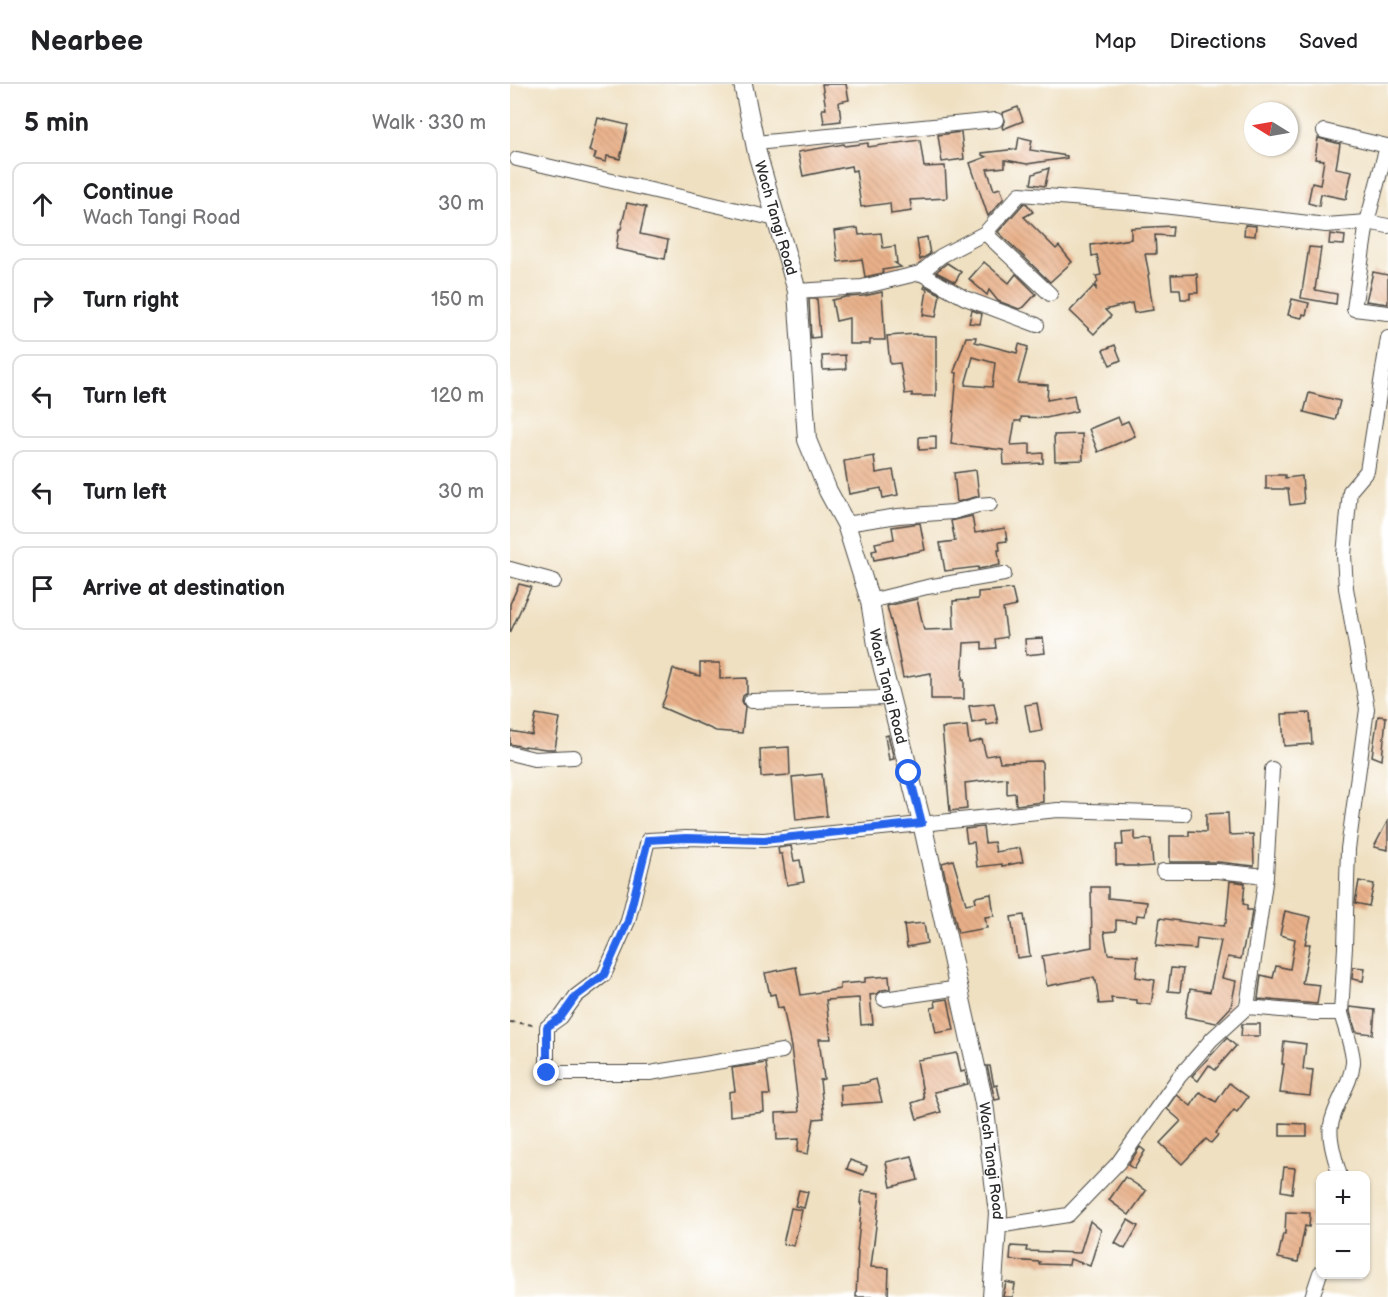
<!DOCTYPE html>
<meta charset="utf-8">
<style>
body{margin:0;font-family:"Balsamiq Sans",sans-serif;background:#f2f2f2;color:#202124}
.controls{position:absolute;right:18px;bottom:18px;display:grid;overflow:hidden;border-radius:12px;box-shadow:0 2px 4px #0004}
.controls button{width:54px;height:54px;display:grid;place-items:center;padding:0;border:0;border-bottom:2px solid #e0e0e0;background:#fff;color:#202124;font:30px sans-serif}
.compass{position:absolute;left:734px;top:18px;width:54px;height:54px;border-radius:50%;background:#fff;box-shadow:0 2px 4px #0004;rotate:281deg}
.stop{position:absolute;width:18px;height:18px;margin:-14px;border:4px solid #2563eb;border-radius:50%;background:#fff}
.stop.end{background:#2563eb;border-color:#fff;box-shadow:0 2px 6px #0008}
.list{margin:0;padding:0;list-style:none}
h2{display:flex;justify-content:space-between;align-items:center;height:78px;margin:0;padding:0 24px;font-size:26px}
h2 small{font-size:20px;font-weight:400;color:#757577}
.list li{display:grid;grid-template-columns:39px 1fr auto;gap:18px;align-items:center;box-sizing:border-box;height:84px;margin:0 12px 12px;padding:0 12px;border:2px solid #e0e0e0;border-radius:12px}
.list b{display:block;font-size:22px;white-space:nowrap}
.list p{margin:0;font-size:20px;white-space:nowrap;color:#757577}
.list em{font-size:20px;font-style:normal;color:#757577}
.icon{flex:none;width:33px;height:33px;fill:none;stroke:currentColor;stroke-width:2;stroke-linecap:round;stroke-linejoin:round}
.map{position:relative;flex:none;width:878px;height:1213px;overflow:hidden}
header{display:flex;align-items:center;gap:36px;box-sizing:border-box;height:84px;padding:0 30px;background:#fff;border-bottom:2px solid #e0e0e0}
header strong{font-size:28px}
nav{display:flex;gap:33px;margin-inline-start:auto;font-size:21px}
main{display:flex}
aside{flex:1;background:#fff}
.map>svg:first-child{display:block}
</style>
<header>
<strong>Nearbee</strong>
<nav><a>Map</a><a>Directions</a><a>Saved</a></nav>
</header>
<main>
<aside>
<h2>5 min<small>Walk · 330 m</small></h2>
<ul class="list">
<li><svg class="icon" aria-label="ahead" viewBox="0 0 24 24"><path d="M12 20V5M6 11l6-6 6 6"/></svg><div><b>Continue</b><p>Wach Tangi Road</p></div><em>30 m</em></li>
<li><svg class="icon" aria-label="right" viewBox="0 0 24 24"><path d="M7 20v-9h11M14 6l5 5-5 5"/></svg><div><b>Turn right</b></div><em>150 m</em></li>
<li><svg class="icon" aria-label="left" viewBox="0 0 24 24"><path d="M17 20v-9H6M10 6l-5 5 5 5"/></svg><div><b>Turn left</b></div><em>120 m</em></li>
<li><svg class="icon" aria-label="left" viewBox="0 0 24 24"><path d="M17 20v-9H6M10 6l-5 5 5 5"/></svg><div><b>Turn left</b></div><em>30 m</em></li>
<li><svg class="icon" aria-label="arrive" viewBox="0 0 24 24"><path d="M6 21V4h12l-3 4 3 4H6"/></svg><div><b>Arrive at destination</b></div></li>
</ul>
</aside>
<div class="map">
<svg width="878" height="1213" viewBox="0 0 878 1213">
<defs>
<pattern id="building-back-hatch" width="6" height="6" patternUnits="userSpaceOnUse" patternTransform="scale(1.5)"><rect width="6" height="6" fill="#e9b18a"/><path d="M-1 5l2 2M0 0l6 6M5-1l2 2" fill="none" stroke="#c89877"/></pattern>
</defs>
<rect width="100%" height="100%" fill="#fff"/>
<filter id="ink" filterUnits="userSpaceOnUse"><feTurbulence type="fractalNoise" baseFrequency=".0167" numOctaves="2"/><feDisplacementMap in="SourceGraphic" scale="12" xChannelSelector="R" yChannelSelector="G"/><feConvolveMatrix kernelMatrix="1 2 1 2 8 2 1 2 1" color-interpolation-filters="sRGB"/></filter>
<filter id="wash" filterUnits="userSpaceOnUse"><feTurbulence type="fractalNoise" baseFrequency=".008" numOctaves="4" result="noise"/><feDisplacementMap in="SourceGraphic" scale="24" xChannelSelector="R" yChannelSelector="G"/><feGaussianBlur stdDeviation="1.35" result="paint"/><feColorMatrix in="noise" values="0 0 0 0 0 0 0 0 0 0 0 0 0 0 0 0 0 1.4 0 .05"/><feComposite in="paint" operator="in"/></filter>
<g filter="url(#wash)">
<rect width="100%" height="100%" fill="#efe0c1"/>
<g id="blocks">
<g fill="url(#building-back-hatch)" fill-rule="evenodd">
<path d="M312 0H336L339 16 329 18 331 37 314 39 312 25H316Z"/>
<path d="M508 23 513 37 493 45 492 43 495 36 492 29Z"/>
<path d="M88 34 118 41 110 75 97 72 96 78 84 75 86 69 79 67Z"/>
<path d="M451 48 454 75 432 78 428 51Z"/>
<path d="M509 53 522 56 520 66 557 72V74L517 80 495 76V83L477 85 484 106 490 104 494 114 478 132 460 79 476 73 472 71V69L507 65Z"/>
<path d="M808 54 830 60 826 84 842 87 836 115 811 110 809 122 798 119 802 99 810 101 814 76 805 75Z"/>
<path d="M410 56 414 83 435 82 437 114 400 116 402 127 381 130 380 119 351 123 346 86 342 87 341 82 293 92 288 68 334 60 335 62 358 59V63Z"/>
<path d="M539 84 535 102 521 100 523 90Z"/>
<path d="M117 119 136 123 130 150 158 156 155 175 106 165 109 145H111Z"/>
<path d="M514 119 517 120 523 128 514 133 546 165 549 162 562 178 540 198 488 148Z"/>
<path d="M735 141 746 142 745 152 734 151Z"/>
<path d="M663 142 662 152 645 151 646 170H635L639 190 638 191 643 226 624 229 622 219 595 226 601 232 584 250 560 227 584 202 586 205V200L588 198 586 192 591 191 587 171 582 172 581 161 621 155V144Z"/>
<path d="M348 144 349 151 371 149 373 164 385 162 387 179H385L391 183 372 186 373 189 355 193 352 175 328 178 324 147Z"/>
<path d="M820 150 835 152 834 161 819 160Z"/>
<path d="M417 153 420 170 410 176 407 155Z"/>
<path d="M799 163 811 164 805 206 827 210 826 220 791 214Z"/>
<path d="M474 178 499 199 506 190 526 210 514 223 509 225 488 217 479 206 477 211 459 195Z"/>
<path d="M437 179 451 188 445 198 426 188Z"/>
<path d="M863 188 878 191V220L856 217Z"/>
<path d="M687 190 688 209H680V215H671L670 205H662L661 191Z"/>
<path d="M415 202 430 210 426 233 413 231 417 206 414 204Z"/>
<path d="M372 208 375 256H360V260H339V234L326 237 322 216 336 213 354 212Z"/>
<path d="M299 215H307L310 253 301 254Z"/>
<path d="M782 215 799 219 796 231 793 230 792 234 778 231Z"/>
<path d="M462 226 472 230 470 240 459 239Z"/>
<path d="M406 250V251L426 252V312H402V309L395 310 390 279 380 280 377 252Z"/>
<path d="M456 253H466L465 258 507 269 509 260 518 263 508 299 538 301 537 316 564 311 567 327 536 334 511 333V337H505L501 361 520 360V370L533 369V379L494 381 493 366 441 360 447 289 444 288ZM463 273 485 279 482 303 455 301Z"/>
<path d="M605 261 611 276 600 281 593 266Z"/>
<path d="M335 271 336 285 313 286 312 272Z"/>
<path d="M799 309 830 317 825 336 794 328Z"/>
<path d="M608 333 611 340 618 337 625 352 588 368 579 345Z"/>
<path d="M572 350 573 376 545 377 544 351Z"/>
<path d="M426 352V365L409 366V353Z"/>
<path d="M364 372 366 389 383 386 388 411 373 414 371 404 339 410 334 377Z"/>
<path d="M466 386 469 412 447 418 444 389Z"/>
<path d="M756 391H775V394L792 392 794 419 780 421 778 405H756Z"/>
<path d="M462 432 465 449 495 444 497 457 489 458 490 466H488L490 481 468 485V483L435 487 430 459 445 457 441 437Z"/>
<path d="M410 439 415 466 364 476 362 467 367 466 365 459 384 455 382 443Z"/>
<path d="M9 500 21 503 0 549V520Z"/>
<path d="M502 505 506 522 493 525 497 553 485 555 486 564 472 565V558L454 559 452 596H454V615H421V589L393 594 385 553 377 522 407 515 414 546 444 545 443 517 468 515V508Z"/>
<path d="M533 554 535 569 516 571 515 555Z"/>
<path d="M190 579H210V595L237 594V609L233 612 232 617 235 623 232 649 206 647 151 623 156 611 163 585 190 592Z"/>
<path d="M484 619 488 639 477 641 476 636 462 639 459 622Z"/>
<path d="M527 619 532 647 520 649 515 621Z"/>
<path d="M800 629 802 660 774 662 772 630Z"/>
<path d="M26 630 50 634 45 665H36L15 662 14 663 0 660V647L22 651Z"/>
<path d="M868 632 876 633 872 676 862 672Z"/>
<path d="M457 642 459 659 472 656 476 672 488 670 490 678 532 677 533 718 506 721 505 709 497 710V694L455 699 457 725 440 727 432 644Z"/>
<path d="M378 651 384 675 379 676 375 652Z"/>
<path d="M279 663 280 691 251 693 250 665Z"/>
<path d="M312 690 317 732 286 736 282 693Z"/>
<path d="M718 729 719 751 743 750 744 782 708 778H660V752H679V747L696 748V730Z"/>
<path d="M878 736V766L864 763Z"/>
<path d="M473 743 475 759 484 758 486 768 510 764 513 778 492 782V780L467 783 464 758 457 759 455 745Z"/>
<path d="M625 747V756L641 755 643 782 628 783V782H614V781H606V761H613L612 748Z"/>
<path d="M281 762 284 777 290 776 294 798 277 801 272 770H269L268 764Z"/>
<path d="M443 776 456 820 466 818 465 813 481 810 484 832 475 833 477 844 448 849 432 779Z"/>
<path d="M720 797 735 799 733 820 737 821V826H742L739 847H737L731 875 718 873 712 894 726 897 721 923 706 939 675 933 680 905 700 908 711 857 687 854 686 865 646 862 650 834 689 840 690 839 714 842 715 839H716Z"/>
<path d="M849 797 864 800 859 822 845 819Z"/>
<path d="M581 803H598V814L637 818 635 832 627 831 626 838 606 836V847L594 848 598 870 628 872 626 893 645 896 641 921 627 919V916L601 914 602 919 589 920 586 897H585L584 893 537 902 532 872 582 863Z"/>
<path d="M775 827 801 833 795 860H800L792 899 810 901 807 920 748 915 751 891 763 894 766 882 780 885 785 855 770 851Z"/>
<path d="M514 831 520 872 507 874 501 833Z"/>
<path d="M414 839 417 859 397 863 394 841Z"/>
<path d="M286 883 291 911 330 905V900L355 898V894L379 892 380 905 372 906 367 910 360 911 363 940 351 941 349 914 316 916 321 955H309L314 995 310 996 314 1034 304 1035 298 1070 287 1068 289 1055 267 1056 266 1029 289 1028 281 963 273 923 268 924 265 910 260 911 255 889Z"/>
<path d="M843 883 855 884 853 897 842 895Z"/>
<path d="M661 884 673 885 670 908 658 907Z"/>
<path d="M438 915 444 946 426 949 421 924 426 923 425 917Z"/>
<path d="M840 923 865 926 863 950 846 948 840 928Z"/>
<path d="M732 940H750V952H731Z"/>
<path d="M717 954 726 962 705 986 699 981 688 997 682 992Z"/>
<path d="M774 957 796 960 793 985 803 986 800 1012 770 1009 774 980H772Z"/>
<path d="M447 969 451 988 455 987 458 1000 424 1008 431 1028 407 1035 402 1019 414 1015 407 976Z"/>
<path d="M256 979 260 1011H253L254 1028 220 1032 219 1008 225 1007 222 984Z"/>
<path d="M477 982H480L484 1002 487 1001 490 1015 485 1016Z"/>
<path d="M366 995 372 1018 331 1021 330 1001 354 999Z"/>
<path d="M719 999 738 1013 727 1028 724 1026 706 1049 708 1051 701 1059 696 1055 672 1080 650 1059 671 1037 657 1025 667 1011 681 1022 690 1008 706 1018Z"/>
<path d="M770 1039 797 1040V1052H770Z"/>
<path d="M630 1063 635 1067 624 1085 618 1081Z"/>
<path d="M402 1072 408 1096 381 1103 376 1078Z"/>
<path d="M340 1076 357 1082 354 1091 337 1085Z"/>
<path d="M774 1083 785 1084 782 1109 771 1107Z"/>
<path d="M615 1093 636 1107 619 1131 599 1116Z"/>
<path d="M289 1106 298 1108 294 1124 285 1122Z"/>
<path d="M352 1107 370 1109 361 1183 379 1184 378 1213H346L348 1167H347L352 1119H351Z"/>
<path d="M281 1124 292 1126 284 1162 273 1160Z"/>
<path d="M776 1128 800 1129 799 1143 795 1142 788 1178 768 1174 773 1150H775Z"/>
<path d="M618 1136 628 1142 615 1165 605 1159Z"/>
<path d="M580 1137 591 1146 580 1182 560 1175 559 1181 529 1180 530 1178 500 1176 501 1162 517 1163 516 1167 570 1169Z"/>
<path d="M496 1198 505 1200 503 1213H493Z"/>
</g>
</g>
</g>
<g filter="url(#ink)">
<use href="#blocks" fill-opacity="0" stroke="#484642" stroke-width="1.5"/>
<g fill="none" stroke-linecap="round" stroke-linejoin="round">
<defs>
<g id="minor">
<path d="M814 47 877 62 857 138 844 225 878 229"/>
<path d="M245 59 486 36"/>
<path d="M7 75 266 135"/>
<path d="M475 149 540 210"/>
<path d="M410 189 455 214 527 241"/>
<path d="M287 207 352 203 410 189 431 172 475 149 510 110 627 119 816 141 857 138 878 142"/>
<path d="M336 440 388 432 443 428 468 421 480 420"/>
<path d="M0 485 44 497"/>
<path d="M360 517 417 503 494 490"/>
<path d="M241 617 380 614"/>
<path d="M0 669 24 675 64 673"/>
<path d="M653 787H707L756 792"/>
<path d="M374 915 449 904"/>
<path d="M737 923 756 792 762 685"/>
<path d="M272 967 140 989H37V943L51 933 66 912 94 891 118 837 138 756 176 754 254 756 548 726 674 730"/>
<path d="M830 1092C826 1078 818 1055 821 1041 825 1019 841 1001 843 979 844 968 834 941 831 929"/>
<path d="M488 1142 558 1131 608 1079 669 993 702 955 737 923 805 929H831L835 863 838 765 857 625 836 504 834 471 840 407 857 387 878 254"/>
<path d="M802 1213 810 1189"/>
</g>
<g id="secondary">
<path id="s1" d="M233 0 247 69 287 207 297 356 318 407 336 440 360 517 367 561 412 739 474 1019 488 1129 482 1213"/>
</g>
</defs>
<use href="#minor" stroke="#484642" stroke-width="16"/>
<use href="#secondary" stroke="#484642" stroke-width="20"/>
<path stroke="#484642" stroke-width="2" stroke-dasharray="4.5 4.5" stroke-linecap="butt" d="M0 938 25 941"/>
<use href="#minor" stroke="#fff" stroke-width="14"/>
<use href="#secondary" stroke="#fff" stroke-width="18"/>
</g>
</g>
<g fill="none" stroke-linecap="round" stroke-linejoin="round" filter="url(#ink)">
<path stroke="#2563eb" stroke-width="8" d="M37 989V943L51 933 66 912 94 891 118 837 138 756 176 754 254 756 412 739 399 689"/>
</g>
<g text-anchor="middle" stroke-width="6" stroke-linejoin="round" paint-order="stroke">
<g font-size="15" fill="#2b2b2b" stroke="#fff">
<text dy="5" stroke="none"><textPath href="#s1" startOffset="138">Wach Tangi Road</textPath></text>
<text dy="5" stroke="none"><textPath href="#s1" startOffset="624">Wach Tangi Road</textPath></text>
<text dy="5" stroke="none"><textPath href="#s1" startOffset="1110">Wach Tangi Road</textPath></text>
</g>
</g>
</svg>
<div class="controls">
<button>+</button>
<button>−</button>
</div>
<svg class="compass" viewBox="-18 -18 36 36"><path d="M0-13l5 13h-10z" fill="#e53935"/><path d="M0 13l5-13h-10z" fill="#757577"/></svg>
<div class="stop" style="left:399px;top:689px"></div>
<div class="stop end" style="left:37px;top:989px"></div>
</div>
</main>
